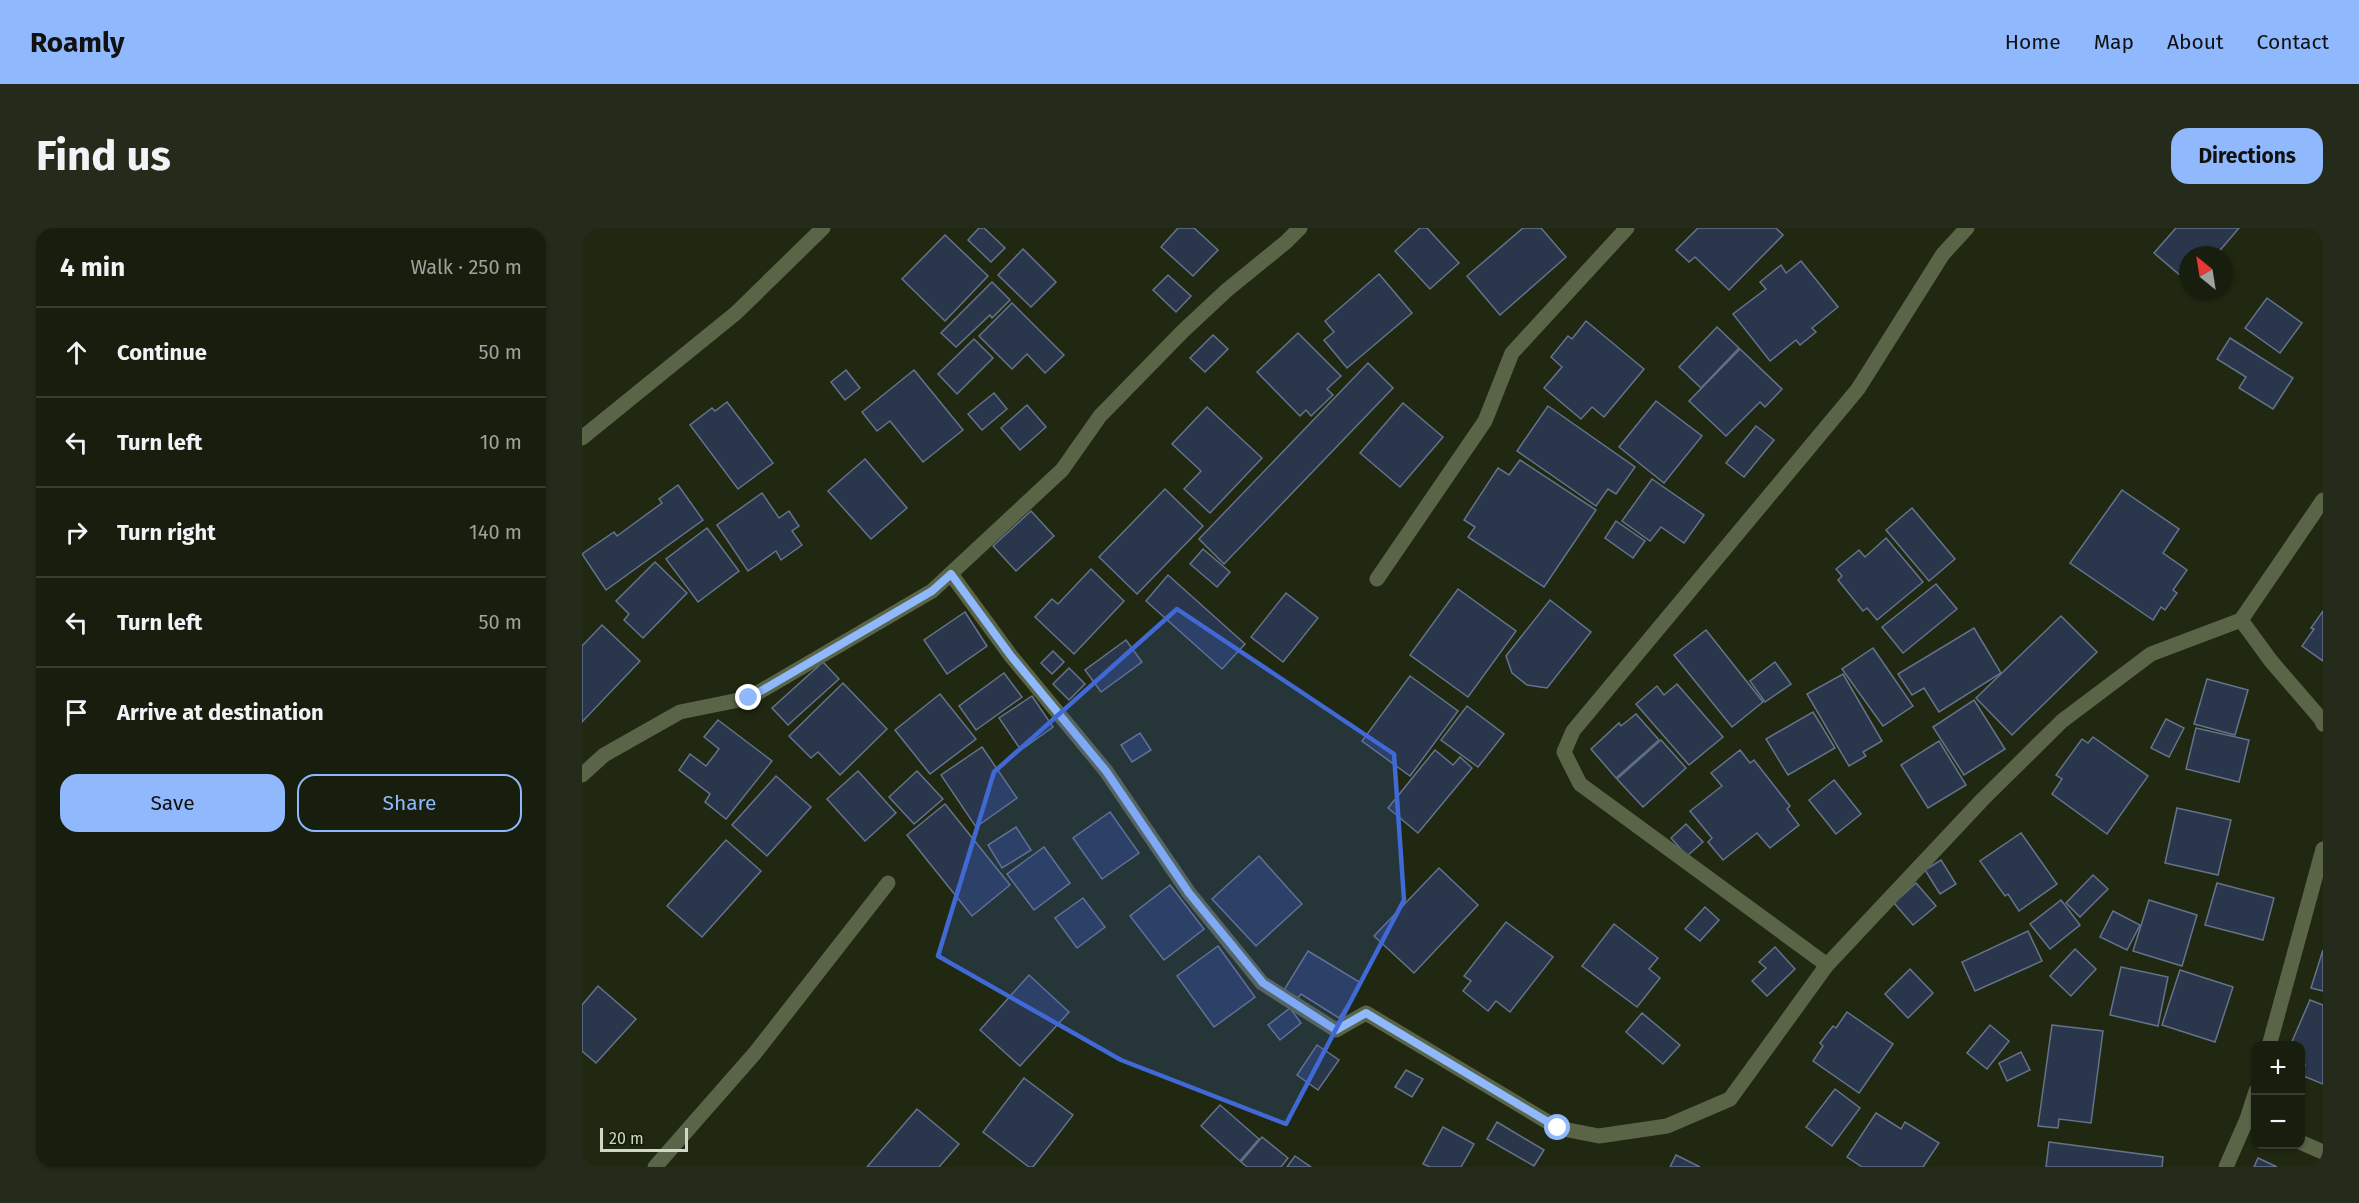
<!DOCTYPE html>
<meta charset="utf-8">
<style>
body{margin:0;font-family:"Fira Sans",sans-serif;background:#252b1b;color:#f1f3f6}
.controls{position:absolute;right:18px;bottom:18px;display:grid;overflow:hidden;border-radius:12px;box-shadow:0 2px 4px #0004}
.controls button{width:54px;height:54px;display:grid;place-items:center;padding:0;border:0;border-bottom:2px solid #363c2e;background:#181e0d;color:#f1f3f6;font:30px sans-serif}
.compass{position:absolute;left:1597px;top:18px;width:54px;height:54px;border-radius:50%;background:#181e0d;box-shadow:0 2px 4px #0004;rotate:330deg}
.scale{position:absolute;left:18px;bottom:15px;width:88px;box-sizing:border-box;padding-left:6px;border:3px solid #d0d6c8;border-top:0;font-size:16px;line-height:21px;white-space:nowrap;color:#d0d6c8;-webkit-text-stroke:4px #161f07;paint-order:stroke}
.stop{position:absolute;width:18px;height:18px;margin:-14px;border:4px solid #8fb8fd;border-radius:50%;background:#fff}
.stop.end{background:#8fb8fd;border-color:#fff;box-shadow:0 2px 6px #0008}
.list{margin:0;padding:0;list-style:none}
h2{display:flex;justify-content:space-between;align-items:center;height:78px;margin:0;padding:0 24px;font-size:26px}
h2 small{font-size:20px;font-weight:400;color:#9fa29d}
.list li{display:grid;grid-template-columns:39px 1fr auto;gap:18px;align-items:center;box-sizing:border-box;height:90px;padding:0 24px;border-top:2px solid #363c2e}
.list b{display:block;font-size:22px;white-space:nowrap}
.list em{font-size:20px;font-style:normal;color:#9fa29d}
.actions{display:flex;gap:12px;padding:18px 24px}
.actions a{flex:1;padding:14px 0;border:2px solid #8fb8fd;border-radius:18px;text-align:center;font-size:21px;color:#8fb8fd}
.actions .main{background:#8fb8fd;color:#111}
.icon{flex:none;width:33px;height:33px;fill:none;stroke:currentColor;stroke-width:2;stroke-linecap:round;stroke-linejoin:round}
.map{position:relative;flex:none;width:1741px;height:939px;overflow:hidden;border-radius:18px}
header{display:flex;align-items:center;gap:36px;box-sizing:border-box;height:84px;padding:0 30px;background:#8fb8fd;color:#111}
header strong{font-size:28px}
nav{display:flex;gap:33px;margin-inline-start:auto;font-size:21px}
.intro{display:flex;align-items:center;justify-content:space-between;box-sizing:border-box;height:144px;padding:0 36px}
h1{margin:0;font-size:42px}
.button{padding:15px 27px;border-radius:18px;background:#8fb8fd;color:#111;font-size:21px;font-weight:700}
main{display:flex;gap:36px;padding:0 36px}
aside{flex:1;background:#181e0d;border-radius:18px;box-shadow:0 2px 4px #0004}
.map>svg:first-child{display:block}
</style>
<header>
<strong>Roamly</strong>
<nav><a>Home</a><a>Map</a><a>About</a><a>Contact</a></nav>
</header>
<div class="intro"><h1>Find us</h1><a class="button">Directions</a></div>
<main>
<aside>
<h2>4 min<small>Walk · 250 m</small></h2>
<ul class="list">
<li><svg class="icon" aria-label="ahead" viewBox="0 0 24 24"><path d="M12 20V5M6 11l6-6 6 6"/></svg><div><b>Continue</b></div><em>50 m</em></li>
<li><svg class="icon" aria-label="left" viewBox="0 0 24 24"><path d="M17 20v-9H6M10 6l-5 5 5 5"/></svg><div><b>Turn left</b></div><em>10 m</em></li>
<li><svg class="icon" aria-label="right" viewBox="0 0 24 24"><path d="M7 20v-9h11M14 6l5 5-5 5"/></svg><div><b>Turn right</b></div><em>140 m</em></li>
<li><svg class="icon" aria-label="left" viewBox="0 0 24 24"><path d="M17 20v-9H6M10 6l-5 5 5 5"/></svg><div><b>Turn left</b></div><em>50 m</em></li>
<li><svg class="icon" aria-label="arrive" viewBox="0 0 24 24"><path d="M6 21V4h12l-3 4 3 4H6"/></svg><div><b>Arrive at destination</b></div></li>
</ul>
<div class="actions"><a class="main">Save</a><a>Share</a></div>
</aside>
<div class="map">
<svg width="1741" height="939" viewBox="0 0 1741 939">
<rect width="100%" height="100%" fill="#202811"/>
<g fill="#29364b" stroke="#64738b" stroke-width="1.5">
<path d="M397 0H402L423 20 409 34 386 12Z"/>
<path d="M596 0H612L636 22 611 48 579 19Z"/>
<path d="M838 0H845L877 35 848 61 813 23Z"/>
<path d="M941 0H959L984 29 918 87 885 48Z"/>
<path d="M1116 0H1194L1201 7 1147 62 1113 29 1107 34 1094 22Z"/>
<path d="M1594 0H1657L1634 27H1606V54L1572 25Z"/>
<path d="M363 7 406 48 363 93 320 51Z"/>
<path d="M441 21 474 54 449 79 416 47Z"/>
<path d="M1219 33 1256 79 1230 100 1234 104 1218 117 1214 112 1188 133 1151 86 1184 61 1178 54 1199 37 1204 45Z"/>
<path d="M797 46 830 85 765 140 742 112 752 104 743 93Z"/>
<path d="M586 47 609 68 594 84 571 62Z"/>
<path d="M410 54 428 72 410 90 408 87 374 119 359 105Z"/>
<path d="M1685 70 1720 95 1698 125 1663 100Z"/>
<path d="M430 75 482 127 463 145 445 126 430 141 397 108Z"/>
<path d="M1004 93 1062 141 1022 189 1010 179 999 191 962 160 980 139 969 129 986 108 990 111Z"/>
<path d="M1135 99 1157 120 1119 160 1097 139Z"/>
<path d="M716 105 759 148 745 161 751 167 729 188 724 182 718 188 675 144Z"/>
<path d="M631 107 646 121 623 144 608 130Z"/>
<path d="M1648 110 1711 150 1691 181 1657 160 1664 149 1635 131Z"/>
<path d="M392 111 411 130 375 166 356 146Z"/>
<path d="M1158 121 1200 161 1183 179 1178 174 1144 208 1107 173Z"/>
<path d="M786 135 811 160 642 336 617 311Z"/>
<path d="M264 142 278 160 263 172 249 154Z"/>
<path d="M332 142 381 202 341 234 308 193 295 203 280 184Z"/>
<path d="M412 165 425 181 400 202 386 186Z"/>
<path d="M1074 173 1120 208 1082 255 1037 219Z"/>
<path d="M145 174 191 235 156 261 108 197 130 180 133 183Z"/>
<path d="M821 175 861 209 818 259 778 225Z"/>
<path d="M445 177 464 199 438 222 419 200Z"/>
<path d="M966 178 1053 239 1034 266 1026 261 1014 278 935 223Z"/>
<path d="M625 179 680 230 628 285 602 261 619 243 590 216Z"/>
<path d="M1174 198 1192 212 1162 249 1144 235Z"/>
<path d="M283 231 325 280 289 311 246 263Z"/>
<path d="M938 232 1014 282 962 359 886 309 893 299 882 292 916 240 927 247Z"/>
<path d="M1070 251 1122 287 1102 315 1079 299 1068 313 1040 293Z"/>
<path d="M96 257 121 292 24 362 0 326 32 304 35 308 80 275 77 271Z"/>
<path d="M583 261 621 298 555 366 517 329Z"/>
<path d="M1540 262 1597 301 1581 325 1605 342 1591 362 1595 365 1583 382 1579 379 1571 392 1488 335Z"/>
<path d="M180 265 197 290 207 283 217 298 210 303 220 317 199 332 194 323 166 343 135 297Z"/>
<path d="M1330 280 1373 331 1347 353 1304 302Z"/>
<path d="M449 283 472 308 434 343 411 318Z"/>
<path d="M1034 293 1063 313 1051 330 1023 310Z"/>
<path d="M125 300 157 343 116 374 84 331Z"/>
<path d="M1304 310 1341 354 1295 392 1285 380 1281 383 1256 352 1260 348 1254 341 1277 322 1283 329Z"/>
<path d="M621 321 648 344 635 359 608 336Z"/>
<path d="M73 334 105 365 61 410 42 392 47 386 34 373Z"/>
<path d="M509 341 542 373 492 426 453 389 470 371 476 376Z"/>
<path d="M586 347 663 416 640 441 564 373Z"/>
<path d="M1354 356 1375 381 1321 425 1300 399Z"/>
<path d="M876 361 934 403 886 469 828 427Z"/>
<path d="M704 365 736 390 701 434 669 409Z"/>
<path d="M968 372 1009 404 965 460 945 457 930 445 924 428Z"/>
<path d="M1741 383V433L1720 418 1732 401 1729 400Z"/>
<path d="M383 384 405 418 365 446 342 412Z"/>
<path d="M1479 388 1515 424 1430 507 1394 470Z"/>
<path d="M20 397 58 433 0 494V418Z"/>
<path d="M1392 400 1419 445 1357 484 1342 460 1330 467 1316 446Z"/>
<path d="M1124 402 1181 474 1150 499 1092 427Z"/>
<path d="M544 412 560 434 519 464 503 442Z"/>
<path d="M1291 420 1331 478 1301 498 1260 441Z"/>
<path d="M471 423 482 434 470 446 459 435Z"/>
<path d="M241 434 257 451 206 497 190 480Z"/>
<path d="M1193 434 1209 456 1183 474 1168 453Z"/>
<path d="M487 440 503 456 487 472 471 456Z"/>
<path d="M422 445 440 469 394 502 377 478Z"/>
<path d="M1261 446 1300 513 1281 524 1284 528 1267 538 1225 466Z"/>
<path d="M828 448 876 483 828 548 780 513Z"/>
<path d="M1625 451 1666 462 1653 507 1612 496Z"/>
<path d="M261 455 305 501 258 547 236 524 229 530 207 508Z"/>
<path d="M1095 456 1141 509 1107 537 1054 476 1075 458 1082 467Z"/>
<path d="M358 466 394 511 348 546 313 502Z"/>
<path d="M450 468 471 499 439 522 417 490Z"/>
<path d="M1392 472 1423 521 1382 547 1351 499Z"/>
<path d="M885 478 922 506 896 539 859 512Z"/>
<path d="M1231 484 1253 520 1206 547 1184 511Z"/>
<path d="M1054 486 1077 512 1034 550 1009 521 1037 495 1039 498Z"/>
<path d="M1584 491 1602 500 1587 529 1569 520Z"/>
<path d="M136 492 190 533 144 591 123 574 128 566 97 542 108 526 124 538 137 521 122 509Z"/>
<path d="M1614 500 1667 512 1657 554 1604 541Z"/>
<path d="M558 505 569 522 550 534 539 517Z"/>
<path d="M1511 509 1566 548 1525 606 1470 566 1480 551 1474 547 1500 511 1506 515Z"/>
<path d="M1079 512 1104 540 1061 579 1035 551Z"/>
<path d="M1357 513 1384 557 1346 580 1319 537Z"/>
<path d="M400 519 435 570 394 599 359 547Z"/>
<path d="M853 522 871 537 878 529 890 540 836 605 806 580Z"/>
<path d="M1158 522 1168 535 1172 532 1208 578 1205 581 1217 597 1188 620 1175 605 1141 632 1126 614 1130 610 1108 583 1140 558 1129 545Z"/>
<path d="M276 543 314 585 283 613 245 571Z"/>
<path d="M335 543 361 571 332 596 307 569Z"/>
<path d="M194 548 229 579 185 628 150 597Z"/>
<path d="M1252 552 1279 586 1254 606 1227 572Z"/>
<path d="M363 576 428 657 390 688 325 607Z"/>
<path d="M1595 580 1649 592 1636 647 1583 635Z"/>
<path d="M528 584 557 625 520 651 491 610Z"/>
<path d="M1104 596 1121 614 1105 628 1089 610Z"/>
<path d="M434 599 449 622 420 640 406 617Z"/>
<path d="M1439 605 1475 656 1437 683 1426 666 1423 668 1398 633Z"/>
<path d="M144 612 179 643 120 709 85 678Z"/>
<path d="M462 619 488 655 452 682 425 646Z"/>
<path d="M677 628 720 676 674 718 630 671Z"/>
<path d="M1359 632 1374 656 1358 666 1343 642Z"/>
<path d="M857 640 896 677 832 745 792 708Z"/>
<path d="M1511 647 1526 661 1498 689 1484 675Z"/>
<path d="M1334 655 1354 678 1331 697 1312 675Z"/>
<path d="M1635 655 1692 670 1681 712 1623 697Z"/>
<path d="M588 657 622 701 582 732 548 688Z"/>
<path d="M501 670 523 699 495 720 473 690Z"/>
<path d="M1479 672 1498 697 1468 721 1448 696Z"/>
<path d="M1567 672 1615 687 1600 738 1551 723Z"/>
<path d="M1123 679 1137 692 1118 713 1103 701Z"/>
<path d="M1531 683 1558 697 1545 722 1518 709Z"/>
<path d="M924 694 971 729 928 784 914 773 906 783 881 763 889 753 882 748Z"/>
<path d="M1032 696 1076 730 1067 741 1078 750 1055 779 1000 738Z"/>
<path d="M1446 703 1460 733 1393 763 1380 734Z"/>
<path d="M636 718 673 769 632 799 595 748Z"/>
<path d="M1193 719 1213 741 1185 768 1170 753 1184 740 1177 734Z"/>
<path d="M1493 721 1514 741 1489 768 1468 748Z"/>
<path d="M1741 722V763L1729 760Z"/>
<path d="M726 723 779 755 757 790 719 766 716 770 702 762Z"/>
<path d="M1539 739 1586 749 1576 798 1528 787Z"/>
<path d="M1328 741 1351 765 1326 790 1303 766Z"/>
<path d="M1598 742 1651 759 1633 814 1580 797Z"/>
<path d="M447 747 487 784 438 838 398 802Z"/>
<path d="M16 758 54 791 14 835 0 823V777Z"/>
<path d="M1728 772 1741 777V856L1719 847 1723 837 1718 835V818H1708Z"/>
<path d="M708 780 719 795 698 812 686 797Z"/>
<path d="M1265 784 1311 816 1277 865 1231 833 1241 818 1238 815 1251 798 1254 800Z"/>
<path d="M1060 785 1098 817 1081 836 1044 804Z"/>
<path d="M1408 797 1427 813 1405 841 1385 825Z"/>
<path d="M1470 797 1521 803 1509 895 1477 891 1476 900 1456 898Z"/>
<path d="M735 817 757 832 736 862 715 847Z"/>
<path d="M1439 824 1448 842 1425 853 1417 835Z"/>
<path d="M824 842 841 851 830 869 813 859Z"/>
<path d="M442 850 491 887 451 939H447L401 904Z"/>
<path d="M1253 861 1278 880 1250 918 1224 899Z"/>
<path d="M638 877 677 911 658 933 619 898Z"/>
<path d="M335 881 377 916 357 939H285Z"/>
<path d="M1294 885 1319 901 1323 894 1357 915 1341 939H1280L1265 929Z"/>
<path d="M915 894 962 922 952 938 905 911Z"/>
<path d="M861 899 892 916 879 939H848L841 936Z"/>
<path d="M680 909 706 930 699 939H665L659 934Z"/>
<path d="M1467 914 1581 929 1580 939H1464Z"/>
<path d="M1094 927 1118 939H1088Z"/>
<path d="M713 928 729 939H705Z"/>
<path d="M1676 930 1695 939H1672Z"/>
</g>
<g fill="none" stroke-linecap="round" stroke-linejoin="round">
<g stroke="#5a6548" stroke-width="15">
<path d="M0 210 154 85 241 0"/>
<path d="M369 346 429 428 524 543 607 665 680 755 754 802 784 785 976 900 1017 908 1085 898 1148 871 1245 737 1401 571 1480 493 1569 426 1659 392 1741 272"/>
<path d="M795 351 903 193 930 125 1045 0"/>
<path d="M1659 392 1689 433 1739 491 1741 496"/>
<path d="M0 547 22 527 98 484 167 470 350 363 480 242 518 188 601 103 645 62 704 14 718 0"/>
<path d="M1245 737 998 556 982 524 991 503 1276 161 1361 26 1385 0"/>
<path d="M1687 818 1741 621"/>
<path d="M1718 914 1741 924"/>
<path d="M73 939 173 825 306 655"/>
<path d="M1644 939 1665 891 1674 863"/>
</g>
</g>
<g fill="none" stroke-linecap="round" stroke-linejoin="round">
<path stroke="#8fb8fd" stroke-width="8" d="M167 470 350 363 369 346 429 428 524 543 607 665 681 755 754 802 784 785 976 900"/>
</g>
<path fill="#4169d5" fill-opacity="0.2" stroke="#4169d5" stroke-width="4.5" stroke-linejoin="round" d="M595 381 812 526 822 672 704 896 539 832 356 728 412 544Z"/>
</svg>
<div class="controls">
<button>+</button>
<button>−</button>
</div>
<svg class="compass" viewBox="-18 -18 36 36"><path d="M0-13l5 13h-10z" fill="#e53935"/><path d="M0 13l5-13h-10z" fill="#9fa29d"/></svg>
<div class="scale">20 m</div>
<div class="stop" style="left:976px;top:900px"></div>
<div class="stop end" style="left:167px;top:470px"></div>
</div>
</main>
